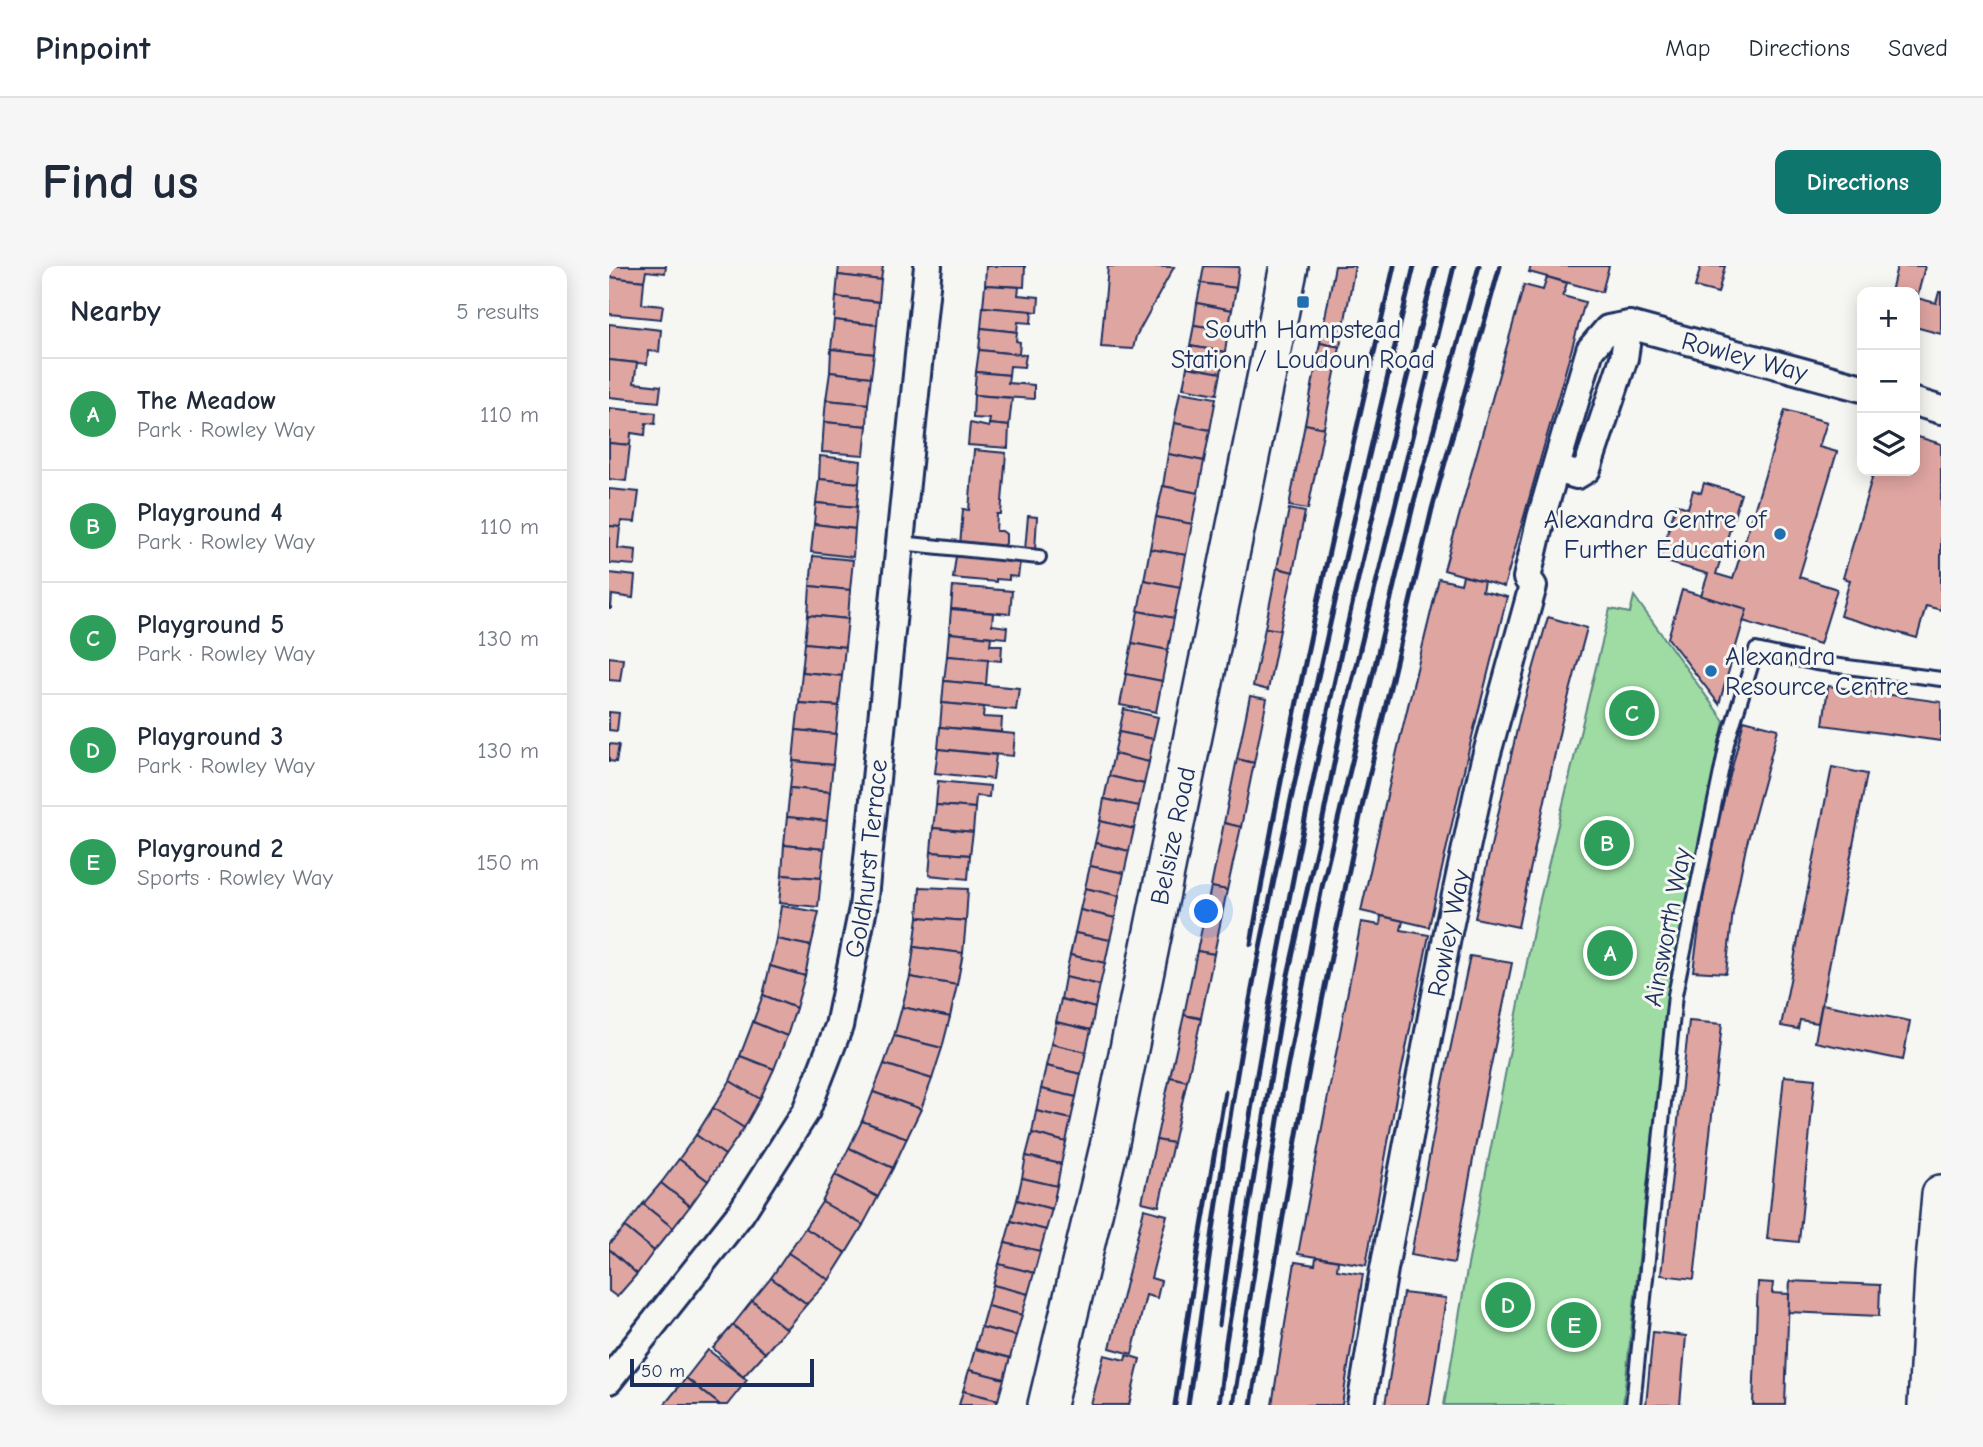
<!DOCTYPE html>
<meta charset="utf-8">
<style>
body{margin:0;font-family:"Comic Neue",sans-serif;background:#f6f6f7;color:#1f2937}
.controls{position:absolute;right:21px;top:21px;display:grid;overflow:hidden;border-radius:14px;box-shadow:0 4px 18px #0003}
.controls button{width:63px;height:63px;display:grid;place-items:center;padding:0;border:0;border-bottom:2px solid #e0e1e3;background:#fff;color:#1f2937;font:35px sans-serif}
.scale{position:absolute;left:21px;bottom:18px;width:184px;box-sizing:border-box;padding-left:7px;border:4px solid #1b2f5e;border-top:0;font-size:19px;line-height:24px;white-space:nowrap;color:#1b2f5e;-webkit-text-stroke:5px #f6f6f2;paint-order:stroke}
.you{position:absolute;left:598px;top:646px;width:24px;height:24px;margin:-18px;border:5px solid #fff;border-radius:50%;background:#1a73e8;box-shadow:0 0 0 10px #1a73e833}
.badge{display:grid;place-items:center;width:46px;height:46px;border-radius:50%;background:#0f766e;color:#fff;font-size:23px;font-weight:700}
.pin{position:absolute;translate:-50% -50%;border:4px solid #fff;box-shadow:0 2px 7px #0006}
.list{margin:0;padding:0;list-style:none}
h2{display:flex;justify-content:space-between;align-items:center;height:91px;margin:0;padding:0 28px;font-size:30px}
h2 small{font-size:23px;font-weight:400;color:#747a83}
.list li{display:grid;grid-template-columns:46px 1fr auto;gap:21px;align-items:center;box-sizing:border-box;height:112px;padding:0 28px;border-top:2px solid #e0e1e3}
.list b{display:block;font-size:26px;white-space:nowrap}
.list p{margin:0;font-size:23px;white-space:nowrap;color:#747a83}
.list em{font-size:23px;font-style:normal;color:#747a83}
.icon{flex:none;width:38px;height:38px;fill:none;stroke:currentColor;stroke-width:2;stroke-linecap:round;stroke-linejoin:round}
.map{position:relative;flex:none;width:1332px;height:1139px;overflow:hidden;border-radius:14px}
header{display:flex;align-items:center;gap:42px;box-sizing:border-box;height:98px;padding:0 35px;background:#fff;border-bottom:2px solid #e0e1e3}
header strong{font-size:33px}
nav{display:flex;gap:38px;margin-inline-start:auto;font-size:24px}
.intro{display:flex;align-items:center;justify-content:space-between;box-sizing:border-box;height:168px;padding:0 42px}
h1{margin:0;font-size:49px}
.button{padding:18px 32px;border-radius:14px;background:#0f766e;color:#fff;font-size:24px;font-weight:700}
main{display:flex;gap:42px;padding:0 42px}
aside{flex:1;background:#fff;border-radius:14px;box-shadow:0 4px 18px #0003}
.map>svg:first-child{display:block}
</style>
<header>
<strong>Pinpoint</strong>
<nav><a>Map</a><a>Directions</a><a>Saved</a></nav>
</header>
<div class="intro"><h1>Find us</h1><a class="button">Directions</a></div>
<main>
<aside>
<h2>Nearby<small>5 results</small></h2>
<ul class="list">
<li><span class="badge" style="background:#2e9e5b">A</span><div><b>The Meadow</b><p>Park · Rowley Way</p></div><em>110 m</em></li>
<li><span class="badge" style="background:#2e9e5b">B</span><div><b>Playground 4</b><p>Park · Rowley Way</p></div><em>110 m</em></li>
<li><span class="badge" style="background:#2e9e5b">C</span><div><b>Playground 5</b><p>Park · Rowley Way</p></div><em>130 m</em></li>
<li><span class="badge" style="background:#2e9e5b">D</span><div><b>Playground 3</b><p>Park · Rowley Way</p></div><em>130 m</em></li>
<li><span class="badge" style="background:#2e9e5b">E</span><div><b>Playground 2</b><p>Sports · Rowley Way</p></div><em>150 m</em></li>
</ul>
</aside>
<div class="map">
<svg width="1332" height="1139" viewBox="0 0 1332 1139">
<rect width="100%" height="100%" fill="#f6f6f2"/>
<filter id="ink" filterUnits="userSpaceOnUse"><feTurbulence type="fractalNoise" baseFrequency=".0143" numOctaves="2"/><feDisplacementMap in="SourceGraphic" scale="14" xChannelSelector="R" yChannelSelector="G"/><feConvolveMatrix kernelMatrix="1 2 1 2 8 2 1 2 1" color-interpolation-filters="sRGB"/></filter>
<g filter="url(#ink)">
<path fill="#9edca3" stroke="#5c8680" stroke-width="2" d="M1025 330 1115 455 1055 765 1014 1139H835L858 1004 927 650 1001 343 1021 347Z"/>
<g fill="#dfa5a1" stroke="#1b2f5e" stroke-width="2">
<path d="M0 0H57L56 7 37 5 35 15 0 11Z"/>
<path d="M230 0H274L272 14 229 9Z"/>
<path d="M377 0H416L415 21 376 19Z"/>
<path d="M499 0 565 1 527 70 524 83 492 81Z"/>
<path d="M595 0 630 1 627 22 592 17Z"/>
<path d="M726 0H746L731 81 711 77Z"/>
<path d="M922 0H1000L993 26 920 6Z"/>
<path d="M1092 0H1116L1109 27 1086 21Z"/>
<path d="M1288 0H1316L1308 32 1327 37 1330 26H1332V68L1306 61V26H1282Z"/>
<path d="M229 9 272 14 270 36 227 31Z"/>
<path d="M0 11 35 15 33 38 54 40 52 53 0 48Z"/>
<path d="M938 11 958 17 954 30 976 36 895 321 835 304 915 19 934 24Z"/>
<path d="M592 17 627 22 623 44 588 37Z"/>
<path d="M376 19 410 21 409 29 430 31 429 46 374 41Z"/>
<path d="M227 31 270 36 268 59 225 54Z"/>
<path d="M588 37 623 44 619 64 585 59Z"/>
<path d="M374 41 423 45 422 57 409 56 408 66 372 62Z"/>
<path d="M225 54 268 59 265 88 222 83Z"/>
<path d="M0 58 52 64 50 86 39 85 38 98 0 94Z"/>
<path d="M585 59 619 64 616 86 581 80Z"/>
<path d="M372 62 408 66 407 75 411 76 410 88 370 84Z"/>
<path d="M711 77 731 81 715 162 696 158Z"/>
<path d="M581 80 616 86 612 107 578 101Z"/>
<path d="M222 83 265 88 262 111 221 106Z"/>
<path d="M370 84 417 89 415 101 401 100 400 109 367 106Z"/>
<path d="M0 94 28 97 25 117 52 120 50 136 0 131Z"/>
<path d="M578 101 612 107 608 128 574 122Z"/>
<path d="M221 106 262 111 259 138 217 134Z"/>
<path d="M367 106 400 109 399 117 425 119V133L365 129Z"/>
<path d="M571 126 607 132 601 164 565 157Z"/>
<path d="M365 129 403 132 400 160 380 158 381 153 364 152Z"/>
<path d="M217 134 259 138 258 160 215 156Z"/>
<path d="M0 142 47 147 46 158 37 157 36 169 22 167 21 179 0 177Z"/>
<path d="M1176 144 1218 156 1210 181 1228 186 1190 311 1228 323 1211 378 1134 355 1138 343 1092 330 1099 308 1051 294 1067 238 1079 242 1084 224 1092 227 1095 217 1132 228 1107 308 1124 313Z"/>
<path d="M215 156 258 160 255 189 213 186Z"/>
<path d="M361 157 380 161V158L400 160 399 182 359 179Z"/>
<path d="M565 157 601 164 595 195 559 188Z"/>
<path d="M696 158 715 162 699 243 680 240Z"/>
<path d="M1306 170 1332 178V344L1317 340 1308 372 1231 350 1241 314 1234 312 1265 205H1306Z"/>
<path d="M0 177 21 179 17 215 0 213Z"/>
<path d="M365 184 397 187 392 248H388L387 265H393L397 268V277L394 282 351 280 354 243 360 244Z"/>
<path d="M559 188 595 195 589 227 554 220Z"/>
<path d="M211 190 252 195 250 217 210 213Z"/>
<path d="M210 213 250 217 248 241 207 237Z"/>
<path d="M554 220 589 227 583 258 547 251Z"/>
<path d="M0 223 30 226 26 256 12 255 11 261 0 260Z"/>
<path d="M207 237 248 241 246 263 205 258Z"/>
<path d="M680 243 696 246 684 306 668 302Z"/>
<path d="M419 250 428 251 426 285 416 284Z"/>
<path d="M547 251 583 258 577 289 541 283Z"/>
<path d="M205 258 246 263 244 291 202 286Z"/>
<path d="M0 260 11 261 9 282 27 284 26 299 0 297Z"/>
<path d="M541 283 577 289 571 321 535 314Z"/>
<path d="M204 290 244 294 241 324 201 320Z"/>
<path d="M347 290 411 296 409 311 400 310V314L387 313V316L344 312Z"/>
<path d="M668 302 684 306 671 364 656 362Z"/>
<path d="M0 307 26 310 24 332 3 329 2 343H0Z"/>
<path d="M854 310 875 315 873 325 898 331 857 495 820 661 752 645 788 485 830 313 852 318Z"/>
<path d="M535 314 571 321 565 352 529 345Z"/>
<path d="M201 320 241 324 239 353 199 349Z"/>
<path d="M344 320 403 325 401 348 342 343Z"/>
<path d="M1073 324 1138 343 1110 438 1059 372Z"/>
<path d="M342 343 384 347 383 359 398 361 397 372 340 367Z"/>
<path d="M529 345 565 352 559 384 523 377Z"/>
<path d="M199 349 239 353 236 381 196 377Z"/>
<path d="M939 351 978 362 952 459 909 661 866 652 911 450Z"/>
<path d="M656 362 671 364 659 424 644 420Z"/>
<path d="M340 367 382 371 381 379H393L392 395 338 390Z"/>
<path d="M196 377 236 381 233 410 193 406Z"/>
<path d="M523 377 559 384 553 415 517 408Z"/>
<path d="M338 390 379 393 377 419 335 415Z"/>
<path d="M0 391 14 393 11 415 0 414Z"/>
<path d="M193 406 233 410 230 440 190 437Z"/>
<path d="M517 408 553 415 547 446 511 439Z"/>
<path d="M335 415 410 422 407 444 333 437Z"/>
<path d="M1219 420 1332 436V475L1214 459Z"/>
<path d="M641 430 658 433 645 497 628 493Z"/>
<path d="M190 437 230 440 227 468 187 464Z"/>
<path d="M333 437 375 441 374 451 393 452 392 466 331 461Z"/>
<path d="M515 443 549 451 544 473 510 466Z"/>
<path d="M0 446 10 447 8 465 0 464Z"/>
<path d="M1135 454 1169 463 1137 581 1124 645 1117 707 1084 705 1096 618 1105 573Z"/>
<path d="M331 461 406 468 404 490 329 483Z"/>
<path d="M187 464 227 468 224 499 184 495Z"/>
<path d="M510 466 544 473 540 496 505 488Z"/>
<path d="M0 478 10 479 7 496 0 495Z"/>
<path d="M329 483 387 489 384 513 326 507Z"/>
<path d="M505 488 540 496 535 518 500 510Z"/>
<path d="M628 493 645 497 632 561 615 557Z"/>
<path d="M184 495 224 499 221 526 181 522Z"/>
<path d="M1223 501 1258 508 1209 757 1191 754 1189 763 1172 760Z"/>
<path d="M500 510 535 518 530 540 495 533Z"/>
<path d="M329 515 381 520 380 531 367 530 366 542 327 539Z"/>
<path d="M181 522 221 526 218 555 178 551Z"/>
<path d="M495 533 530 540 525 563 491 555Z"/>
<path d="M327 539 366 542 364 566 324 562Z"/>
<path d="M178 551 218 555 215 583 175 579Z"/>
<path d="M491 555 525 563 520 585 486 577Z"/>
<path d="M615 557 632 561 618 624 602 621Z"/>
<path d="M324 562 364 566 361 589 322 586Z"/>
<path d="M486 577 520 585 515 607 481 600Z"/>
<path d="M175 579 215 583 212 612 173 609Z"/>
<path d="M322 586 361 589 359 613 320 609Z"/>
<path d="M481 600 515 607 510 630 476 622Z"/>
<path d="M173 609 212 612 209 641 170 637Z"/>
<path d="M311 621 359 623 357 655 309 651Z"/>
<path d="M602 621 618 624 605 688 588 685Z"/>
<path d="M476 622 510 630 506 652 471 644Z"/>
<path d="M172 640 210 646 202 680 167 673Z"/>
<path d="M471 644 506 652 501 674 466 667Z"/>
<path d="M772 650 794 655 792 664 820 669 787 832 757 999 689 988 752 656 771 659Z"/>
<path d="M309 651 357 655 354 687 305 681Z"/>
<path d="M466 667 501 674 496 697 461 689Z"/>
<path d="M167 673 202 680 196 710 161 700Z"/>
<path d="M305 681 354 687 348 719 301 711Z"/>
<path d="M588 685 605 688 592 752 575 749Z"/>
<path d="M461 689 496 697 491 719 456 711Z"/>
<path d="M861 690 903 697 876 828 845 997 802 989 833 822Z"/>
<path d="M161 700 196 710 187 742 154 729Z"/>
<path d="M301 711 348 719 341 751 293 741Z"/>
<path d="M456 711 491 719 486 742 452 733Z"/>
<path d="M154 729 187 742 178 770 144 756Z"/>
<path d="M452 733 486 742 482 764 447 756Z"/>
<path d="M1213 738 1301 755 1294 794 1206 776Z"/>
<path d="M293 741 341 751 333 782 285 770Z"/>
<path d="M575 749 592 753 578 815 561 811Z"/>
<path d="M1080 755 1113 758 1085 1013 1052 1009Z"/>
<path d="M144 756 178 770 165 803 131 790Z"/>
<path d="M447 756 482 764 477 786 442 778Z"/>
<path d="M285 770 333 782 323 813 275 798Z"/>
<path d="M442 778 477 786 472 808 437 800Z"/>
<path d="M131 790 165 803 151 833 121 815Z"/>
<path d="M275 798 323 813 312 843 264 826Z"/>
<path d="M437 800 472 808 467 831 432 823Z"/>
<path d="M1175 810 1206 813 1190 976 1158 973Z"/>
<path d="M561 811 578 815 564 877 547 874Z"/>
<path d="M121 815 151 833 135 862 104 842Z"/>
<path d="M432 823 467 831 462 853 427 845Z"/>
<path d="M264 826 312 843 298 872 253 855Z"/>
<path d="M104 842 135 862 116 889 87 869Z"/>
<path d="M427 845 462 853 457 876 423 867Z"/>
<path d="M253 855 298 872 284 902 240 882Z"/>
<path d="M423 867 457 876 452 898 417 890Z"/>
<path d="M87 869 116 889 99 915 70 893Z"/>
<path d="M547 874 564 877 550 940 533 936Z"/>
<path d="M240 882 284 902 269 931 226 909Z"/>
<path d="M417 890 452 898 448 920 413 912Z"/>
<path d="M70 893 99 915 81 940 52 917Z"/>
<path d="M226 909 269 931 254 959 213 936Z"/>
<path d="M413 912 448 920 443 943 408 934Z"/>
<path d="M52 917 81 940 64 962 34 938Z"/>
<path d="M408 934 443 943 437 964 402 955Z"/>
<path d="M213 936 254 959 237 987 196 962Z"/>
<path d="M34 938 64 962 45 985 16 961Z"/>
<path d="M535 943 558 949 542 1012 552 1015 548 1032 537 1029 523 1088 501 1082Z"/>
<path d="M402 955 437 964 431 985 396 977Z"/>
<path d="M16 961 45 985 28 1008 0 983V978Z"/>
<path d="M196 962 237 987 220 1014 179 987Z"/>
<path d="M396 977 431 985 425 1007 390 998Z"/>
<path d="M0 983 28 1008 8 1031 0 1025Z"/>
<path d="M179 987 220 1014 198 1038 162 1012Z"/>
<path d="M707 991 729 995 728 1004 754 1008 733 1139H663L686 996 706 999Z"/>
<path d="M390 998 425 1007 419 1028 384 1019Z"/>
<path d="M162 1012 198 1038 177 1063 143 1035Z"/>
<path d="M1181 1015 1271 1019 1270 1050 1179 1046Z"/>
<path d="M1149 1016 1164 1017 1163 1027 1180 1028 1176 1139H1144Z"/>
<path d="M384 1019 419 1028 413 1049 378 1040Z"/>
<path d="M794 1027 837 1032 820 1139H776Z"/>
<path d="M143 1035 177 1063 156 1087 124 1059Z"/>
<path d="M378 1040 413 1049 407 1070 372 1061Z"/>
<path d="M124 1059 156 1087 134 1111 104 1082Z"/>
<path d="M372 1061 407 1070 401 1092 366 1083Z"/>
<path d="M1044 1066 1077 1070 1071 1139H1037Z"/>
<path d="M366 1083 401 1092 395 1113 360 1104Z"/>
<path d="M99 1084 138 1114 118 1139H111L77 1112Z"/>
<path d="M495 1089 516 1094 518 1089 531 1093 520 1139H482Z"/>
<path d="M360 1104 395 1113 389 1134 354 1125Z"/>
<path d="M77 1112 111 1139H55Z"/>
<path d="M354 1125 389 1134 387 1139H350Z"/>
</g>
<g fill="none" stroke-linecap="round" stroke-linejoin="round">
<defs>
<g id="lane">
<path d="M291 277 430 291"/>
<path d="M1024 1139 1066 729 1118 477 1147 384 1207 397 1332 413"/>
</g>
<g id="street">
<path d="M1306 136 1332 144"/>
<path d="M947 203 968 209 978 203 1015 92 1020 59"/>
<path id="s1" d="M0 1114 132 947 197 845 230 760 254 642 319 0"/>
<path id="s2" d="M752 1139 775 1003 839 666 875 498 924 320 918 312 932 252 981 84 999 63 1020 59 1253 122"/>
</g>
<g id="secondary">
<path id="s3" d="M438 1139 500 881 680 0"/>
<path d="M1318 1139 1325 1008 1332 928"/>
</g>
</defs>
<use href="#lane" stroke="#1b2f5e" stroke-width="18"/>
<use href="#street" stroke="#1b2f5e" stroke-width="32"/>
<use href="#secondary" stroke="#1b2f5e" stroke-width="42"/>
<use href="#lane" stroke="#f6f6f2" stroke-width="12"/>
<use href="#street" stroke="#f6f6f2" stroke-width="26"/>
<use href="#secondary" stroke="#f6f6f2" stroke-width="37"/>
<g stroke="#1b2f5e" stroke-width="5">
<path d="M642 678C681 450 733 225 785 0"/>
<path d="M610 1059C657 701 735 349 827 0"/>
<path d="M566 1139 590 978 616 826"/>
<path d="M579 1139C603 974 624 807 659 643 703 428 754 214 805 0"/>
<path d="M610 1139 617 1076 679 709 711 567 735 448 845 0"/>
<path d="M624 1139 673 829 713 621 805 236 870 0"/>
<path d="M642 1139 688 868 713 735 754 536 823 243 891 0"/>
</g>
</g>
</g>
<g fill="#1f6fb2" stroke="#f6f6f2" stroke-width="2.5">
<rect x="687" y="29" width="14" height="14" rx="3.5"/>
<circle cx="1171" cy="268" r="7"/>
<circle cx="1102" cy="405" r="7"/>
</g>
<g text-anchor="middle" stroke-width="6" stroke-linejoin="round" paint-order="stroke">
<g font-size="26" fill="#1b2f5e" stroke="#f6f6f2">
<text x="694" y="72">South Hampstead<tspan x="694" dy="30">Station / Loudoun Road</tspan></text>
<text x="1157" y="262" text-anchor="end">Alexandra Centre of<tspan x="1157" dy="30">Further Education</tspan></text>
<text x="1116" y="399" text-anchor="start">Alexandra<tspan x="1116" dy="30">Resource Centre</tspan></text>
</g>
<g font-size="26" fill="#1b2f5e" stroke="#f6f6f2">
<text dy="9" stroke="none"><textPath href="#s2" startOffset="1253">Rowley Way</textPath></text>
<text dy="9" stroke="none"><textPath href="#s3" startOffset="583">Belsize Road</textPath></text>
<text dy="9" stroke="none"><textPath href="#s1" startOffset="595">Goldhurst Terrace</textPath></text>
<text transform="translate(1058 661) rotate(-79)" y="9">Ainsworth Way</text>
<text dy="9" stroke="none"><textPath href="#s2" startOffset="480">Rowley Way</textPath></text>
</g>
</g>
</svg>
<div class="controls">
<button>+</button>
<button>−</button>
<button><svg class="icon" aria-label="layers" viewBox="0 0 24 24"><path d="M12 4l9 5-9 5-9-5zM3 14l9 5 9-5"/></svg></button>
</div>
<div class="scale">50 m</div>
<div class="you"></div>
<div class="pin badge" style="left:1001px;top:687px;background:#2e9e5b">A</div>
<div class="pin badge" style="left:998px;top:577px;background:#2e9e5b">B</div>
<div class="pin badge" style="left:1023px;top:447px;background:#2e9e5b">C</div>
<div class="pin badge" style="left:899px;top:1039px;background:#2e9e5b">D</div>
<div class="pin badge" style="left:965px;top:1059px;background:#2e9e5b">E</div>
</div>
</main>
